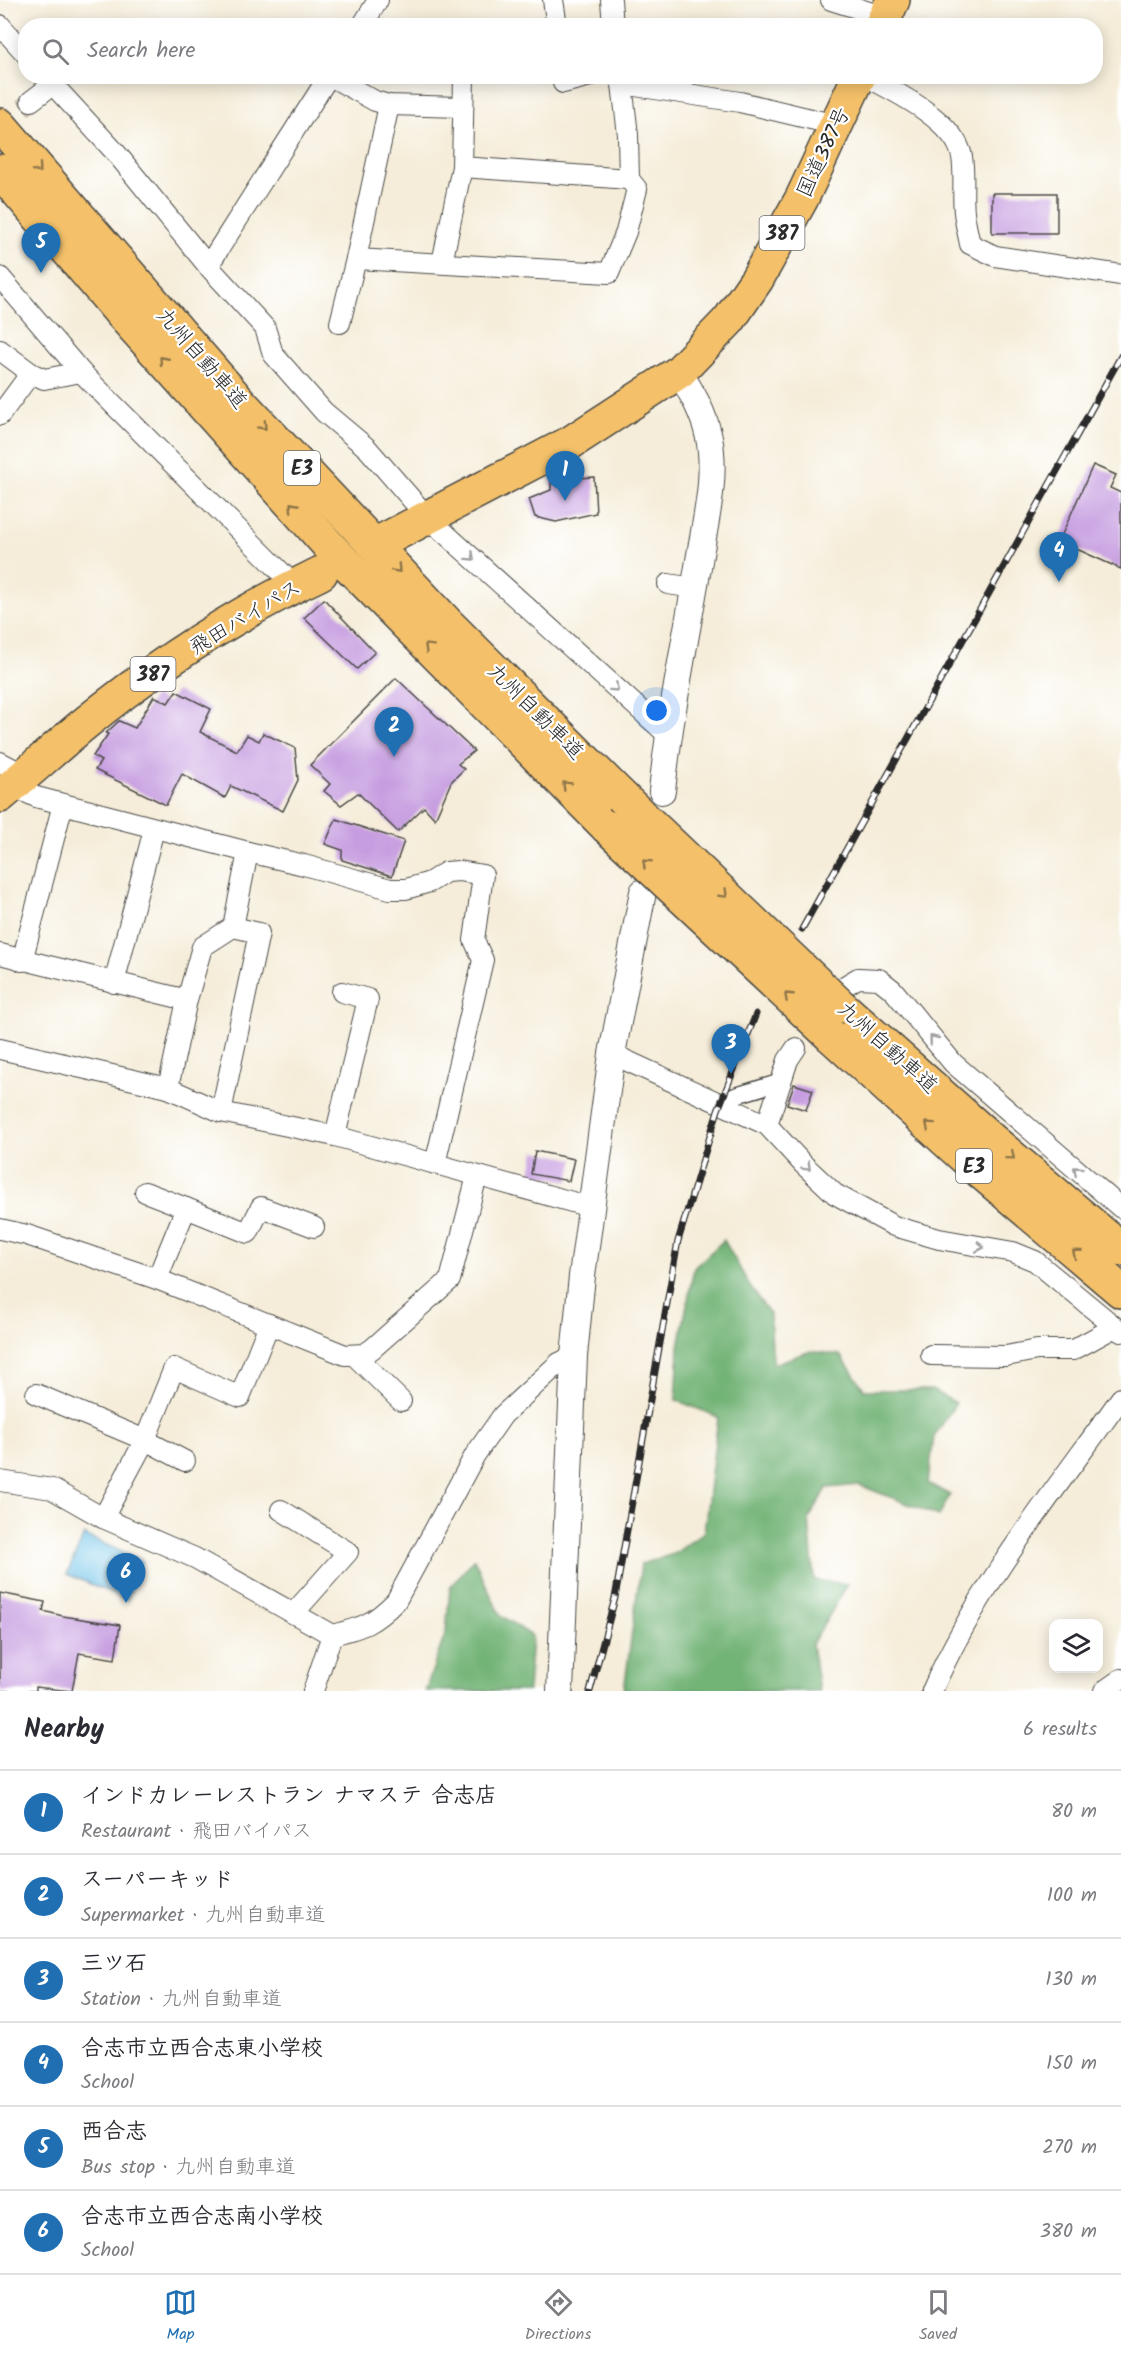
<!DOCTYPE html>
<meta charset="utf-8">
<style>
body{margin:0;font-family:Kalam,"Klee One",sans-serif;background:#f2f2f3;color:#2b2b33}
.controls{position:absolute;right:18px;bottom:18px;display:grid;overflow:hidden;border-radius:12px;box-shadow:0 3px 15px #0003}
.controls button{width:54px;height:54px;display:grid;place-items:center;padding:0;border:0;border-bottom:2px solid #e1e1e2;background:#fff;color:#2b2b33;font:30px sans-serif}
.you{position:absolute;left:657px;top:711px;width:21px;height:21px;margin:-15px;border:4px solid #fff;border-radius:50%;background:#1a73e8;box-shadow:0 0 0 9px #1a73e833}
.badge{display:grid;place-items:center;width:39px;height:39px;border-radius:50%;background:#1f6fb2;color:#fff;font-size:20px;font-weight:700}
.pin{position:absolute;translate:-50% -50px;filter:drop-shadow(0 2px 3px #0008)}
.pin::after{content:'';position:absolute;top:32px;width:21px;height:18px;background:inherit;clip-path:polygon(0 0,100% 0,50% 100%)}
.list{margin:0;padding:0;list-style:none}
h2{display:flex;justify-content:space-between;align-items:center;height:78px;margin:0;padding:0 24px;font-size:26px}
h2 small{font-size:20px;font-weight:400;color:#7c7c81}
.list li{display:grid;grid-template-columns:39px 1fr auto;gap:18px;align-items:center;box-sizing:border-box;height:84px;padding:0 24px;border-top:2px solid #e1e1e2}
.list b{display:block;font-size:22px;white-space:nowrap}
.list p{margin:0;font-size:20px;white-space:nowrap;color:#7c7c81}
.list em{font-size:20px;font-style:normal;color:#7c7c81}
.icon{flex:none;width:33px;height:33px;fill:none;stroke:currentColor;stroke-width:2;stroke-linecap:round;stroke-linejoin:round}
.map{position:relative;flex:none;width:1121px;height:1691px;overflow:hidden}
.search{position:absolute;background:#fff;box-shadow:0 3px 15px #0003;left:18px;right:18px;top:18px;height:66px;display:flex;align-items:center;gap:15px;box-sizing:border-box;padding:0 21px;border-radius:24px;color:#7c7c81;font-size:22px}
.sheet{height:582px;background:#fff}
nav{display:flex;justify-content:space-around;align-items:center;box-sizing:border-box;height:84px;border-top:2px solid #e1e1e2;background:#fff;font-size:16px;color:#7c7c81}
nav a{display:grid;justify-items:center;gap:3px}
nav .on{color:#1f6fb2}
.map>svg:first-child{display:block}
</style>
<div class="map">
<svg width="1121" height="1691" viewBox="0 0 1121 1691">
<rect width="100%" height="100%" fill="#fff"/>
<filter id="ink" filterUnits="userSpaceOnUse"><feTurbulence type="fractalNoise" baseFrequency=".0167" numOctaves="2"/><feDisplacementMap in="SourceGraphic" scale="12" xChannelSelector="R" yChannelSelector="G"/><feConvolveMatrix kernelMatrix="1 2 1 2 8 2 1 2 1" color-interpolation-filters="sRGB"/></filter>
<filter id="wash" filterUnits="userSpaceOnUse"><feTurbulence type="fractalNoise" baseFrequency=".008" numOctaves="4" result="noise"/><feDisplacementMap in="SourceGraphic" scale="24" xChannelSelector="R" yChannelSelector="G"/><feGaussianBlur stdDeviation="1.35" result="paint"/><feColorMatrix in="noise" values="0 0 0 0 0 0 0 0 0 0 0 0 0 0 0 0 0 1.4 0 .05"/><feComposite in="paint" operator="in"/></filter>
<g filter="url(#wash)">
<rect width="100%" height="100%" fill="#f5edd9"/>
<g fill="#72b376" stroke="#4e6f50" stroke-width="1.5">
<path d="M724 1240 751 1288 770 1314 773 1364 811 1351 840 1355 865 1390H932L956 1403 934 1437 928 1483 950 1495 939 1516 859 1485 827 1488 809 1519 814 1580 848 1584 812 1644 819 1691H624L641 1564 674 1554 704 1532 718 1417 676 1400 679 1346 694 1268Z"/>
<path d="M474 1559 500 1615 532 1636 528 1691H425L446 1632 450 1587Z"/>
</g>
<path fill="#6ac1e7" stroke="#4a7689" stroke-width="1.5" d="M84 1535 143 1561 127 1600 67 1574Z"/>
<g id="blocks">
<g fill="#c69de0">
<rect x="992" y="193" width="65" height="40"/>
<path d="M1093 465 1116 475 1110 488 1121 493V569L1059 541Z"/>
<path d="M578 473 579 478 594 477 596 513 556 522 535 517 529 499 551 490V477Z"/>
<path d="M324 599 375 652 357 669 304 618Z"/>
<path d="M396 678 474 751 458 764 464 769 451 782 435 819 424 807 398 832 358 793 341 805 324 791 330 784 310 765Z"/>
<path d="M176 691 211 709 200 732 237 751 247 735 259 741 263 733 295 748 298 780 283 811 231 786 225 798 182 774 166 805 95 770 101 761 93 756 108 734 106 733 119 721 135 728 154 696 168 703Z"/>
<path d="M336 819 404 841 392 876 342 860V850L325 844Z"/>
<path d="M794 1084 813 1090 806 1110 787 1104Z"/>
<path d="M535 1151 574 1159 569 1181 531 1174Z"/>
<path d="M0 1593 45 1602 43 1611 63 1616 120 1625 115 1659 79 1653 72 1691 36 1687V1691H0Z"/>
</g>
</g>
</g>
<g filter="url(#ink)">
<use href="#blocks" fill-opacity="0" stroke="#494845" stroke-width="1.5"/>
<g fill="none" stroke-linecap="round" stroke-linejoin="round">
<path stroke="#cdc6b6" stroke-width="20" stroke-dasharray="20 10" stroke-linecap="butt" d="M0 128 31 101"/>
<defs>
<path id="pedestrian" d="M729 1106 734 1096 780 1082"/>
<g id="minor">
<path d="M553 0 557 26"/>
<path d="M611 0 613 26"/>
<path d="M831 0 885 17"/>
<path d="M0 25 26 54"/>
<path d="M362 26 378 0"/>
<path d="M45 76 116 153 208 266 265 328 273 354 324 412 367 448 427 517 668 735"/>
<path d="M330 76 375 101 389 105 462 107"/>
<path d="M563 76V83L590 76"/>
<path d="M865 76C894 91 956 121 962 157 965 175 962 194 964 212 965 223 968 234 970 244L995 256 1121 275"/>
<path d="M622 84 740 102 836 125"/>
<path d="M31 101 52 85"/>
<path d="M462 167 464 76"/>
<path d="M356 259 609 273 626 232 637 189 629 179"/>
<path d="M442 263 462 167 629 179 628 135 622 84 619 76"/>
<path d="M208 266 329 76"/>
<path d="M0 277 81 372 295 586"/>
<path d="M340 323 356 259 389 105"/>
<path d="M0 350 31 373 44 379 81 372"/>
<path d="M0 415 31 373"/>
<path d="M668 584 694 588"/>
<path d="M0 762 25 775"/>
<path d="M12 786 36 797 248 852 233 927 202 947 187 1000 168 1088 221 1112 335 1136 590 1207"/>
<path d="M248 852 304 865 390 889H406L430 882 446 872 459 871 483 875 474 940 483 960 435 1164"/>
<path d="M0 954 187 1000"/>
<path d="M22 961 63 804"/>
<path d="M114 983 154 829"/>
<path d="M843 987 858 978 879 979 893 990 953 1063 1121 1208"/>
<path d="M0 1049 168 1088"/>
<path d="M612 1054 767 1125 804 1165 835 1194 894 1226 939 1239 1013 1252 1035 1261 1121 1332"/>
<path d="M221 1112 259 933 233 927"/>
<path d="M767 1125 788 1060 796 1048"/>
<path d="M335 1136 368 999 342 992"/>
<path d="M145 1192 186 1208"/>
<path d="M0 1229 27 1235 157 1279 345 1355 364 1354 372 1349 450 1280 477 1176"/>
<path d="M157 1279 186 1208 248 1233 261 1207 314 1227"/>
<path d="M931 1355 1006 1356 1037 1350H1073L1115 1327"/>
<path d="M355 1356 401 1401"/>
<path d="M36 1394 145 1440 185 1461"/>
<path d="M0 1481 52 1489 103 1518 195 1558 332 1635C363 1627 372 1625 396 1601L475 1455 503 1415 559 1363 574 1356"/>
<path d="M281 1510 348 1552 293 1614"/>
<path d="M103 1518 145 1440 174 1368 240 1397 269 1324"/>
<path d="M313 1691 332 1635"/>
<path d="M932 1691C978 1585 1054 1492 1121 1398"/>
<path d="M1104 1691 1121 1679"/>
</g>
<g id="tertiary">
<path d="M662 791C670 714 686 638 699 561 705 522 717 477 709 438 704 413 692 393 679 372"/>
<path d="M560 1691 574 1356 582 1276 612 1054 643 892"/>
</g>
<g id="trunk">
<path d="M881 26 893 0"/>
<path d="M386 539 570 443 679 372 729 320 757 279 802 198 859 76"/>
<path d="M0 796C28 773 55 748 83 725 155 666 237 613 321 573"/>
</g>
<g id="motorway">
<path d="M0 125 239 401 449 625 621 796"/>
<path d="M0 171 120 312 331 548 607 827"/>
<path d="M841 1006 992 1140 1121 1249"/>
<path d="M831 1036 976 1168 1121 1291"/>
</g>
</defs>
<use href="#pedestrian" stroke="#494845" stroke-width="18"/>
<use href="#minor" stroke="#494845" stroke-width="22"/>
<use href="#tertiary" stroke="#494845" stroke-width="28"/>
<use href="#trunk" stroke="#494845" stroke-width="36"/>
<use href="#motorway" stroke="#494845" stroke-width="36"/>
<use href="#pedestrian" stroke="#fff" stroke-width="15"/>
<use href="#minor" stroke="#fff" stroke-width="20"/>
<use href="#tertiary" stroke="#fff" stroke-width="26"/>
<use href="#trunk" stroke="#f4c16a" stroke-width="33"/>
<use href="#motorway" stroke="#f4c16a" stroke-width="33"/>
<defs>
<g id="rail">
<path d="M802 929 1121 356"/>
<path d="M590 1691 615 1598 678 1241 718 1110 756 1014"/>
</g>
</defs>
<use href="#rail" stroke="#2b2b2b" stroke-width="7"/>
<use href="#rail" stroke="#fff" stroke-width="4.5" stroke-dasharray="14" stroke-linecap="butt"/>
<defs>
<g id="motorway-bridge">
<path d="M621 796 841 1006"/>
<path d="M607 827 831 1036"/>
</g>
</defs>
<use href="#motorway-bridge" stroke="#494845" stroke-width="36" stroke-linecap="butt"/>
<use href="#motorway-bridge" stroke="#f4c16a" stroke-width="33"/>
</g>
<defs><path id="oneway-chevron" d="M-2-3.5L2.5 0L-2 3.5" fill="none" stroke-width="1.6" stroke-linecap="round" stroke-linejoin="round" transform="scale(1.5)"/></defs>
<g stroke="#90764a">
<use href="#oneway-chevron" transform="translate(38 169) rotate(49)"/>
<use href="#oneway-chevron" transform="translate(163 360) rotate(-132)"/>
<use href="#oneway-chevron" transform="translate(263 426) rotate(47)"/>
<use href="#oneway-chevron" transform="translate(293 506) rotate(-132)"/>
<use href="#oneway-chevron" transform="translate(397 569) rotate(47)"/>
<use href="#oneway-chevron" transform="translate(428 647) rotate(-135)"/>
<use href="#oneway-chevron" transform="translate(566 785) rotate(-135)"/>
<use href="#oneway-chevron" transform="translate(646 863) rotate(-137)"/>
<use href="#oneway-chevron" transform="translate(724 894) rotate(44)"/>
<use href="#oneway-chevron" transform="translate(788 996) rotate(-137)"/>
<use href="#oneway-chevron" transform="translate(929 1125) rotate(-138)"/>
<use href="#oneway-chevron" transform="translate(1011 1156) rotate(40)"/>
<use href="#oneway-chevron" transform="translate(1076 1253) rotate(-140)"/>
</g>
<g stroke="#a0a0a0">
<use href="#oneway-chevron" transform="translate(471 557) rotate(42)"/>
<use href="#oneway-chevron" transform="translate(615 688) rotate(42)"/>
<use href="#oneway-chevron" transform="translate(933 1039) rotate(-129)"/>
<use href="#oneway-chevron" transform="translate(807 1167) rotate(45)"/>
<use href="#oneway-chevron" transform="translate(1077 1170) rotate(-139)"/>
<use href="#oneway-chevron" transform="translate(980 1247) rotate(10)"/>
</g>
</g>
<g text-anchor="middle" stroke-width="4.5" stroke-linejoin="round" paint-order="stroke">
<g fill="#fff" stroke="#6b6b6b" stroke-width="1.5">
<rect x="759.5" y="216" width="45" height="34" rx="4.5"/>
<rect x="284" y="451" width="36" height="34" rx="4.5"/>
<rect x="130.5" y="657" width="45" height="34" rx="4.5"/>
<rect x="956" y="1149" width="36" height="34" rx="4.5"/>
</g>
<g font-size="20" font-weight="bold" fill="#2b2b2b">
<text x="782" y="240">387</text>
<text x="302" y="475">E3</text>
<text x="153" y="681">387</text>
<text x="974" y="1173">E3</text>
</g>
<g font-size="21" fill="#2b2b2b" stroke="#fff">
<text transform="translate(823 152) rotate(-65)" y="7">国道387号</text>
<text transform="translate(202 358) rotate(49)" y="7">九州自動車道</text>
<text transform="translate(245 617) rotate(-31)" y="7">飛田バイパス</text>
<text transform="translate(536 711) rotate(45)" y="7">九州自動車道</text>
<text transform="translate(888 1047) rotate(42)" y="7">九州自動車道</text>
</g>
</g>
</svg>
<div class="controls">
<button><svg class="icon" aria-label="layers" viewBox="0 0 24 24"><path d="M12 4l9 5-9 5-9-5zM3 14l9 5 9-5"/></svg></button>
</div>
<div class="you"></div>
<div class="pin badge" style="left:565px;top:501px">1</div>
<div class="pin badge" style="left:394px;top:757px">2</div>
<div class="pin badge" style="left:731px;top:1074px">3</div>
<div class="pin badge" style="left:1059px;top:582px">4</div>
<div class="pin badge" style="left:41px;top:273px">5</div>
<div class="pin badge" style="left:126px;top:1603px">6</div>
<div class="search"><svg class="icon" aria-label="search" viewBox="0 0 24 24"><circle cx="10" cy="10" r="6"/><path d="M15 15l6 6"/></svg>Search here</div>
</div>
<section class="sheet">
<h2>Nearby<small>6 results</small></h2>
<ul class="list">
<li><span class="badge">1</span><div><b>インドカレーレストラン ナマステ 合志店</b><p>Restaurant · 飛田バイパス</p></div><em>80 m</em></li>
<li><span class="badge">2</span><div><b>スーパーキッド</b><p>Supermarket · 九州自動車道</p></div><em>100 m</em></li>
<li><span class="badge">3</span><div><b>三ツ石</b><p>Station · 九州自動車道</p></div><em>130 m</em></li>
<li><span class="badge">4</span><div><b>合志市立西合志東小学校</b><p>School</p></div><em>150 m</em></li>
<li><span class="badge">5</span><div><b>西合志</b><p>Bus stop · 九州自動車道</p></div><em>270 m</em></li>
<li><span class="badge">6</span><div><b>合志市立西合志南小学校</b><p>School</p></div><em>380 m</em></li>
</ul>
</section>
<nav>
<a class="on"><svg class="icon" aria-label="map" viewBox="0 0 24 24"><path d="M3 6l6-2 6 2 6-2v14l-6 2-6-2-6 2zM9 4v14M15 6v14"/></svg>Map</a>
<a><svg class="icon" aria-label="directions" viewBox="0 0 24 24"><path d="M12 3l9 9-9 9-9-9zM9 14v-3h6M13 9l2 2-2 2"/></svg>Directions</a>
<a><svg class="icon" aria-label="saved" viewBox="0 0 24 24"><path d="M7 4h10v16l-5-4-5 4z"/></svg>Saved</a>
</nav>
